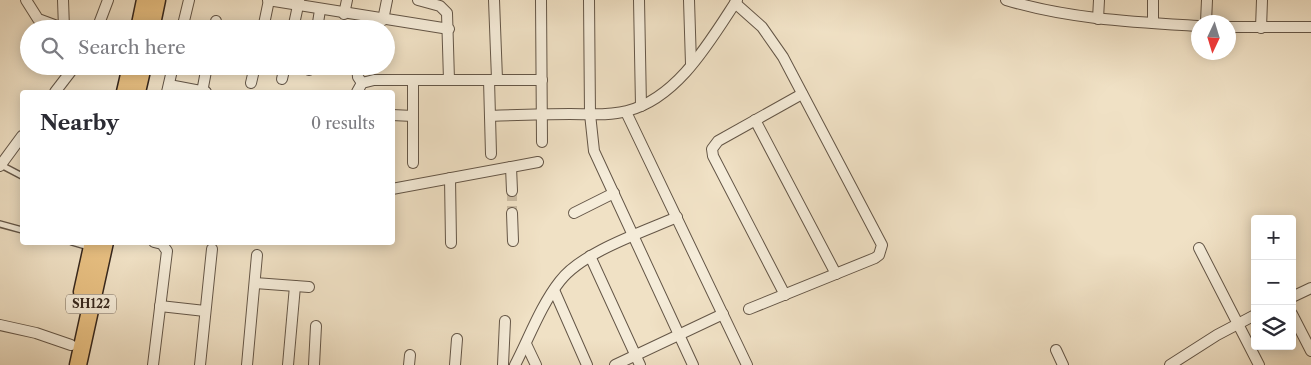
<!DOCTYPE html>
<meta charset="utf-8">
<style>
body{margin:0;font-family:"Libre Caslon Text",serif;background:#f7f7f7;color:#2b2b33}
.controls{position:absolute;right:15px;bottom:15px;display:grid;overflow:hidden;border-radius:5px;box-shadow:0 2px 12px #0003}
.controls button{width:45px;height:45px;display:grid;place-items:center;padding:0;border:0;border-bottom:1px solid #e1e1e2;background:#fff;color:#2b2b33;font:25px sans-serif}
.compass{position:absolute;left:1191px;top:15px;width:45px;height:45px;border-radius:50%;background:#fff;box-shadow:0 2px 12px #0003;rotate:184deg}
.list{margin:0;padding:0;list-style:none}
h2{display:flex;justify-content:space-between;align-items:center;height:65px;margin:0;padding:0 20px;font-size:21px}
h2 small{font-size:16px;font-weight:400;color:#7c7c81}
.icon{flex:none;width:28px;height:28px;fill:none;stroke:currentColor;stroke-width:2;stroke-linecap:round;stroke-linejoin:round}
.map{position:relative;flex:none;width:1311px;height:365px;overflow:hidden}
.search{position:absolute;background:#fff;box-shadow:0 2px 12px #0003;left:20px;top:20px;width:375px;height:55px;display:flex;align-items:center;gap:12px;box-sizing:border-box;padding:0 18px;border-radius:28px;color:#7c7c81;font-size:19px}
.panel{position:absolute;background:#fff;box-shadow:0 2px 12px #0003;left:20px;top:90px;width:375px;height:155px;border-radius:5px}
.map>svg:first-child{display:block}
</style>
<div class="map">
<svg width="1311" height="365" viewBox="0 0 1311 365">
<rect width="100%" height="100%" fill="#f0e1c5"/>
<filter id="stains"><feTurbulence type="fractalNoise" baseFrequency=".004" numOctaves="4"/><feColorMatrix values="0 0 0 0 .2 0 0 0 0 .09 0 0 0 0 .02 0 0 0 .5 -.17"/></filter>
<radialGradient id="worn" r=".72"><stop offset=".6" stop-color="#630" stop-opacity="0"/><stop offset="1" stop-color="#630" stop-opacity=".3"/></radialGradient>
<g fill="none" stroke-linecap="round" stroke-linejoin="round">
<path stroke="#cbbca3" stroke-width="10" stroke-dasharray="10 5" stroke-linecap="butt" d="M512 191V213"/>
<defs>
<g id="service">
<path d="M1 165 22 176"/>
<path d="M0 224 22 230"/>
<path d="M72 242 89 247"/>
</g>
<g id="minor">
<path d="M26 0 38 19 65 29"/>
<path d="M63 0 64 28"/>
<path d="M268 0 449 29"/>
<path d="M418 0 440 6 447 13 449 80"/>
<path d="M494 0 497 79"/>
<path d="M541 0 542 142"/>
<path d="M589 0 590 114 594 151 693 365"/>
<path d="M639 0 641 106"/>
<path d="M689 0 691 64"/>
<path d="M1006 0C1069 19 1133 22 1198 26"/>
<path d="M735 3 762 27 783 57 882 245 879 255 875 258 749 309"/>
<path d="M344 14 347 0"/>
<path d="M1098 19 1099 0"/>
<path d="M383 20 387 0"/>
<path d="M1206 22 1207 0"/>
<path d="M1153 23V0"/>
<path d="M1228 27H1311"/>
<path d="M1261 28 1262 0"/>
<path d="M97 29 108 0"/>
<path d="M182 29 189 0"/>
<path d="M215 29 216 21"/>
<path d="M263 29 269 0"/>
<path d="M293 29 299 1"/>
<path d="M317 29 320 10"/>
<path d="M364 29 366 17"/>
<path d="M357 66 358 77 362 83"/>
<path d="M309 70V66"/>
<path d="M282 79 285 66"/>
<path d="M413 80V163"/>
<path d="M489 80 491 154"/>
<path d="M251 83 255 66"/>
<path d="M169 85 206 92"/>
<path d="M55 92 75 66"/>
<path d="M167 92 173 66"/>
<path d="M202 92 207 66"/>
<path d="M357 92 362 83 374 80H542"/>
<path d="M626 112 747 365"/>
<path d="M392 115 413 116"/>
<path d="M490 116C516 115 543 114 570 114 588 114 609 116 627 111 678 98 710 41 737 0"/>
<path d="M755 120 836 274"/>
<path d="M0 166 22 136"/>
<path d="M511 167 512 191"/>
<path d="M450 178 451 243"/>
<path d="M392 189 538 162"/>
<path d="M512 213 513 241"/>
<path d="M574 213 614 193"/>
<path d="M1199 248 1259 365"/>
<path d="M590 256 640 365"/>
<path d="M255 283 309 287"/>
<path d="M554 290 587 365"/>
<path d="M785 295 713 156 712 149 718 141 802 94"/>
<path d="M1292 297 1311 288"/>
<path d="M160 306 205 311"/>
<path d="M1292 314 1311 351"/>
<path d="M0 325 36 333 71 345"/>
<path d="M526 344 536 365"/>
<path d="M1056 350 1063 365"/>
<path d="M153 365 167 251 162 244 154 242"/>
<path d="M200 365 212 249"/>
<path d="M247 365 257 255"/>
<path d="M288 365 295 286"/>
<path d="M314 365 316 326"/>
<path d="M409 365 410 355"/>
<path d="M455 365 457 339"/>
<path d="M503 365 505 321"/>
<path d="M515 365C529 338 541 305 560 281 582 252 643 232 677 217"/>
<path d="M615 365 723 314"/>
<path d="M1170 365 1217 335 1255 315"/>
</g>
<g id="primary">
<path d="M139 29 145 0"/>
<path d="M151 29 157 0"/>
<path d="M125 92 131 66"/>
<path d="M137 92 143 66"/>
<path d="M82 292 93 242"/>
<path d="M78 365 105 242"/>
</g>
</defs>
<use href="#service" stroke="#645647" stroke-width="8"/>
<use href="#minor" stroke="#645647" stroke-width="12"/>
<use href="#primary" stroke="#36271d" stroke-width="19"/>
<use href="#service" stroke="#f5ecd9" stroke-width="5"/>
<use href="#minor" stroke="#f5ecd9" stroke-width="10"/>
<use href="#primary" stroke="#e8c082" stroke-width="16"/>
</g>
<g text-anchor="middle" stroke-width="4.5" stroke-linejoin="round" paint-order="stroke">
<rect fill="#f5ecd9" stroke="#6f6255" stroke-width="1" x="66" y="294.5" width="50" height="19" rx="4"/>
<g font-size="12" font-weight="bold" fill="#36271d">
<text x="91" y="308">SH122</text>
</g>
</g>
<rect width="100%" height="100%" filter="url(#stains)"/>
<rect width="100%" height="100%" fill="url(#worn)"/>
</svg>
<div class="controls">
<button>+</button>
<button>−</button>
<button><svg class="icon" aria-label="layers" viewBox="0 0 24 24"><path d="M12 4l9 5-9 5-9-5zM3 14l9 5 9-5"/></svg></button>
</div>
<svg class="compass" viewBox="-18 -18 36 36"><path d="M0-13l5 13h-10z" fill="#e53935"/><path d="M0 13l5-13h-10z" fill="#7c7c81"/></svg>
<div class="search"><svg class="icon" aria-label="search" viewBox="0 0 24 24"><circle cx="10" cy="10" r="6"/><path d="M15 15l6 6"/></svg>Search here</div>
<section class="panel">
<h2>Nearby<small>0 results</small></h2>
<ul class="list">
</ul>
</section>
</div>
